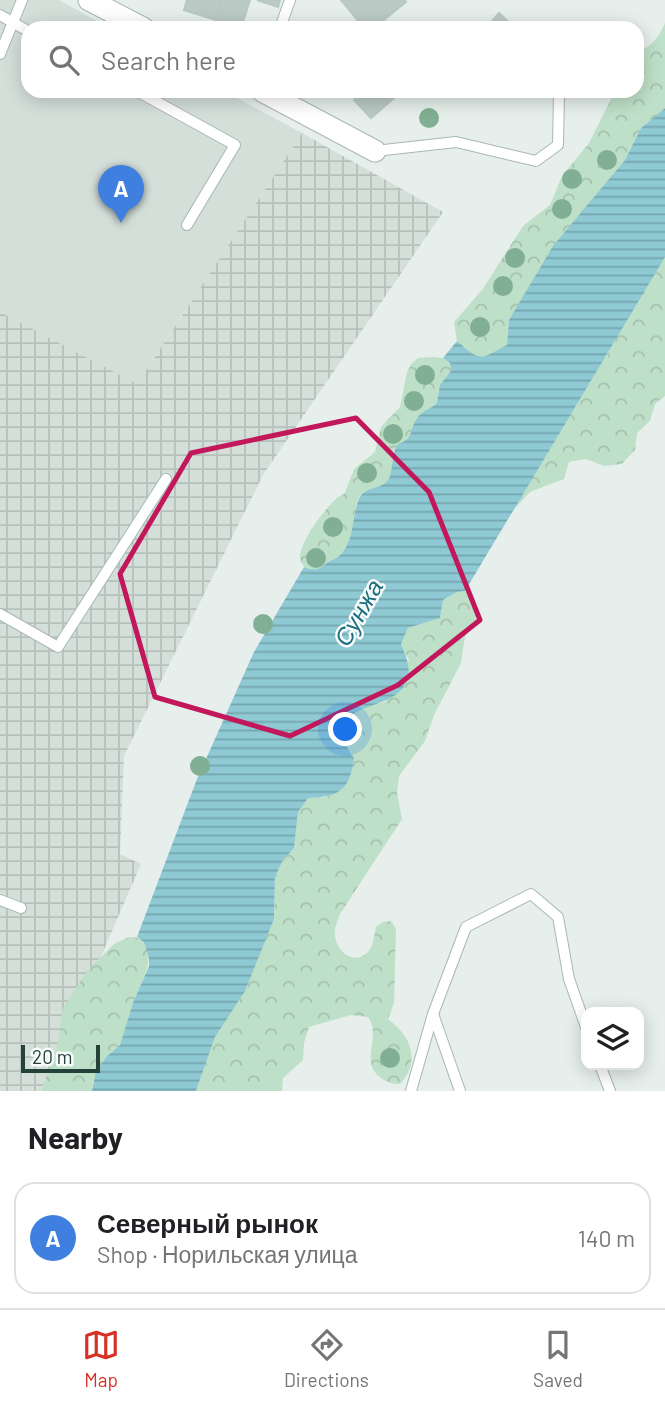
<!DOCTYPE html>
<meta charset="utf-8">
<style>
body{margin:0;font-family:Barlow,sans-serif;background:#f2f2f2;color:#202124}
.controls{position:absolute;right:21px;bottom:21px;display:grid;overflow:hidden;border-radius:14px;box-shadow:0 4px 18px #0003}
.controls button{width:63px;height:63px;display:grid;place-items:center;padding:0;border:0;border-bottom:2px solid #e0e0e0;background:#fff;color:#202124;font:35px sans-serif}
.scale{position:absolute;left:21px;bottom:18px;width:79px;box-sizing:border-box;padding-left:7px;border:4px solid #24423a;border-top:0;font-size:19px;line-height:24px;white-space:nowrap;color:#24423a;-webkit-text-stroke:5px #f7fbf9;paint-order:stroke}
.you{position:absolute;left:346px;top:730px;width:24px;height:24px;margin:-18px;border:5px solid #fff;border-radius:50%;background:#1a73e8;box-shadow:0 0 0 10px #1a73e833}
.badge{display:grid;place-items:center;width:46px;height:46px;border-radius:50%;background:#d93025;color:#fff;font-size:23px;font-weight:700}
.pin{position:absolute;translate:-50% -58px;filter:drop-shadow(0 2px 4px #0008)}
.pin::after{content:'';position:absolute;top:37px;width:24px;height:21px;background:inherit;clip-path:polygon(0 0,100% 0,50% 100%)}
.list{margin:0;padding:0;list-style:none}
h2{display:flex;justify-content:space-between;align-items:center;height:91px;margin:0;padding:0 28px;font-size:30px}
h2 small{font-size:23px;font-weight:400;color:#757577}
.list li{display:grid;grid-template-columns:46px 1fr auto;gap:21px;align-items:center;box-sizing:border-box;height:112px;margin:0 14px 14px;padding:0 14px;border:2px solid #e0e0e0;border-radius:21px}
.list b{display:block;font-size:26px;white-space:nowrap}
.list p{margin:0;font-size:23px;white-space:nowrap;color:#757577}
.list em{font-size:23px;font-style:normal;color:#757577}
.icon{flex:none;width:38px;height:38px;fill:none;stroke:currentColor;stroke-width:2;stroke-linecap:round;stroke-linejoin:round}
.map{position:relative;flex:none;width:665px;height:1091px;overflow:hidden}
.search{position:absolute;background:#fff;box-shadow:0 4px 18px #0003;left:21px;right:21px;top:21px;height:77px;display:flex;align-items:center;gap:18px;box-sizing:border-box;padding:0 24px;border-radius:21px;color:#757577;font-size:26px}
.sheet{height:217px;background:#fff}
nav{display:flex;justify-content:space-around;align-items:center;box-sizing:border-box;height:98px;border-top:2px solid #e0e0e0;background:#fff;font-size:19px;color:#757577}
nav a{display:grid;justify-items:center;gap:4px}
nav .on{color:#d93025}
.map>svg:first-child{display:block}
</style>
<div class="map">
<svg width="665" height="1091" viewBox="0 0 665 1091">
<defs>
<pattern id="industrial-grid" width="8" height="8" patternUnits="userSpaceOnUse" patternTransform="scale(1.75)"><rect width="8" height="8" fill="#d4dfda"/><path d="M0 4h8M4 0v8" fill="none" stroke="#b6c1bc"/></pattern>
<pattern id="forest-crowns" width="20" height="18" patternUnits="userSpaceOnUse" patternTransform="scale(1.75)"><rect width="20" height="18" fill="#bfe0c8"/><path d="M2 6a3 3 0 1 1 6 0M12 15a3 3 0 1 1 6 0" fill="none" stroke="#a4c1ad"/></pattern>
<pattern id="water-rules" width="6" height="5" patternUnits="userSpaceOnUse" patternTransform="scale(1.75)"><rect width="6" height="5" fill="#8ec9d4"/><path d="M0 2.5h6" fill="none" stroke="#74a5ad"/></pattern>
</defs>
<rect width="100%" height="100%" fill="#e6efeb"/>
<path fill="#d4dfda" d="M0 0H59L110 28H28V91H224L302 133 136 385 0 312Z"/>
<path fill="url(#industrial-grid)" d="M302 133 443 212 263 475 124 756 120 854 141 864 43 1091H0V312L137 384Z"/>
<g fill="url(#forest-crowns)">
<path d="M665 23V108L641 128 625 160 509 320 507 345C479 360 481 363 457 341L454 322 482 290 523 226 550 205 562 176 589 143 615 91H637V53C651 46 659 38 665 23Z"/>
<path d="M665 249V396L655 404 650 421 637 433 635 450 622 464 604 466 586 459 569 462 564 479 530 492 506 518 590 363 606 357 613 340Z"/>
<path d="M432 357 443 358 450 363 451 372 440 386 437 403 416 419 412 435 393 451C391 459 393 471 390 477 382 492 362 485 357 502 352 519 354 541 341 554 337 558 332 559 328 562 321 567 318 572 309 569 304 568 301 563 300 558 299 542 331 498 345 493L354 469 375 452 381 427 400 407 407 372 411 364 418 358Z"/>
<path d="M465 591 476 606V623L465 636 461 663 434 715 425 741 399 776 397 793 402 819 340 914C337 922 334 929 335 936 337 954 358 967 370 949 374 943 374 934 376 927L383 922 391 921 396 929 394 1003 388 1019C410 1035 422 1060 400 1084 393 1084 390 1083 384 1080 356 1063 383 1038 368 1017L351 1015 309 1027 304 1043 303 1060 283 1078 282 1091H196L215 1037 274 919 275 877 283 860 294 848 298 812 308 798 326 797 354 758C329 723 350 709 385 702L409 660 401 644 408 628 440 618 443 600 457 592Z"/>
<path d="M129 937C168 937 139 987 133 1004 129 1016 127 1029 122 1041 119 1048 112 1051 107 1056 98 1066 93 1079 92 1091H41L57 1048 63 1008 87 971 114 944Z"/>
</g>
<path fill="url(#water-rules)" d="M665 108V257L465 591 457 592 443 600 440 618 408 628 401 644C442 729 302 684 354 758 350 790 339 797 308 798L298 812 294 848 283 860 275 877 274 919 245 991 215 1037 196 1091H92L96 1071 106 1057 120 1045 133 1003 149 966V958L144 942 137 937 197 779 254 652 304 567C316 572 319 569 328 562 333 559 338 558 342 553 354 539 352 517 358 501 364 485 379 491 388 480 394 472 390 455 398 444 415 439 409 428 418 417 423 410 431 409 437 403L440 385 451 371 450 363 443 358 457 341C481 362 479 360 507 345L509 320 553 246 625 160 641 128Z"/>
<g fill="#bbcac4" stroke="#b8c9c2" stroke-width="2">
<path d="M187 0H222L216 20 184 10Z"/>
<path d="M222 0H250L241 28H213Z"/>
<path d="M257 0H280L278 7Z"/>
<path d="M341 0H404L406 2 374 28H364Z"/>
<path d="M499 13 515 28H486Z"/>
<path d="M364 91H402L371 118 354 100Z"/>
</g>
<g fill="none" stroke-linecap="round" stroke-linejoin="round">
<defs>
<g id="lane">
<path d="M0 15 28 31"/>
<path d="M280 28 290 0"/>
<path d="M0 54 22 0"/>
<path d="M137 91 235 145 187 225"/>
<path d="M375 151 456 142 536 161 558 145 559 91"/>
<path d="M0 614 58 647 166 479"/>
<path d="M0 900 21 908"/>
<path d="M433 1014 460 1091"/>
<path d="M600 1065 610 1091"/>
<path d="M411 1091 433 1014 466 927 531 894 558 917 569 979 586 1027"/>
</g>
<g id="street">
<path d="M89 0 143 28"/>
<path d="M262 91 375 151"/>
</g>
</defs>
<use href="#lane" stroke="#a8b8b2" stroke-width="12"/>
<use href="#street" stroke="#a8b8b2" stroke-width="23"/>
<use href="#lane" stroke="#fff" stroke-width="10"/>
<use href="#street" stroke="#fff" stroke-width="21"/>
</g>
<g fill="#80af93">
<circle cx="429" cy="118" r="10"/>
<circle cx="607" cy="160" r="10"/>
<circle cx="572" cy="179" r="10"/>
<circle cx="562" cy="209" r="10"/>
<circle cx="515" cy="258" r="10"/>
<circle cx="503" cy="286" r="10"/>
<circle cx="480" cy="327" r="10"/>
<circle cx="425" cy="375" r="10"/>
<circle cx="414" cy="401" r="10"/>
<circle cx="393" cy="434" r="10"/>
<circle cx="367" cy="473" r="10"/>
<circle cx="333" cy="527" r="10"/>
<circle cx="316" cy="558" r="10"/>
<circle cx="263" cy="624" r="10"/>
<circle cx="200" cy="766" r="10"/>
<circle cx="390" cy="1058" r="10"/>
</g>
<path fill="none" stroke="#c2185b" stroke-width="5" stroke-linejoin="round" d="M356 418 429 492 480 620 398 685 290 736 155 697 120 574 191 453Z"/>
<g text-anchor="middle" stroke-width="5" stroke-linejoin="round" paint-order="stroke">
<g font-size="24" font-style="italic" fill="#1c6f80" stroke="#f7fbf9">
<text transform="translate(359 613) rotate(-60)" y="8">Сунжа</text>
</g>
</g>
</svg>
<div class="controls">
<button><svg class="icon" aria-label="layers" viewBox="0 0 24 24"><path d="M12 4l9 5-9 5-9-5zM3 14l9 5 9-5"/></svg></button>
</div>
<div class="scale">20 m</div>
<div class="you"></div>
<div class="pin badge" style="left:121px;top:223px;background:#3f7fe0">A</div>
<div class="search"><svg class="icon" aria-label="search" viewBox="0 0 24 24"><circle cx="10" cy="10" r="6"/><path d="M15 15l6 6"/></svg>Search here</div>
</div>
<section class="sheet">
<h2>Nearby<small></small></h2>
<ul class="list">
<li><span class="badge" style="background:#3f7fe0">A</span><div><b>Северный рынок</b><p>Shop · Норильская улица</p></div><em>140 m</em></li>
</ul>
</section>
<nav>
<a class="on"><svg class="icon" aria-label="map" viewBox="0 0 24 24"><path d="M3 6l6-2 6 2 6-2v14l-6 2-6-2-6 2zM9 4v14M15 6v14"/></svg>Map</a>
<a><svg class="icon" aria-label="directions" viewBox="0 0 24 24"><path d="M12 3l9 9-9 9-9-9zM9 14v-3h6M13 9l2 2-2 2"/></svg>Directions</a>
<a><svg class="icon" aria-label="saved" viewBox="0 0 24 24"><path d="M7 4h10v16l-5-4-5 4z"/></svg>Saved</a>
</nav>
